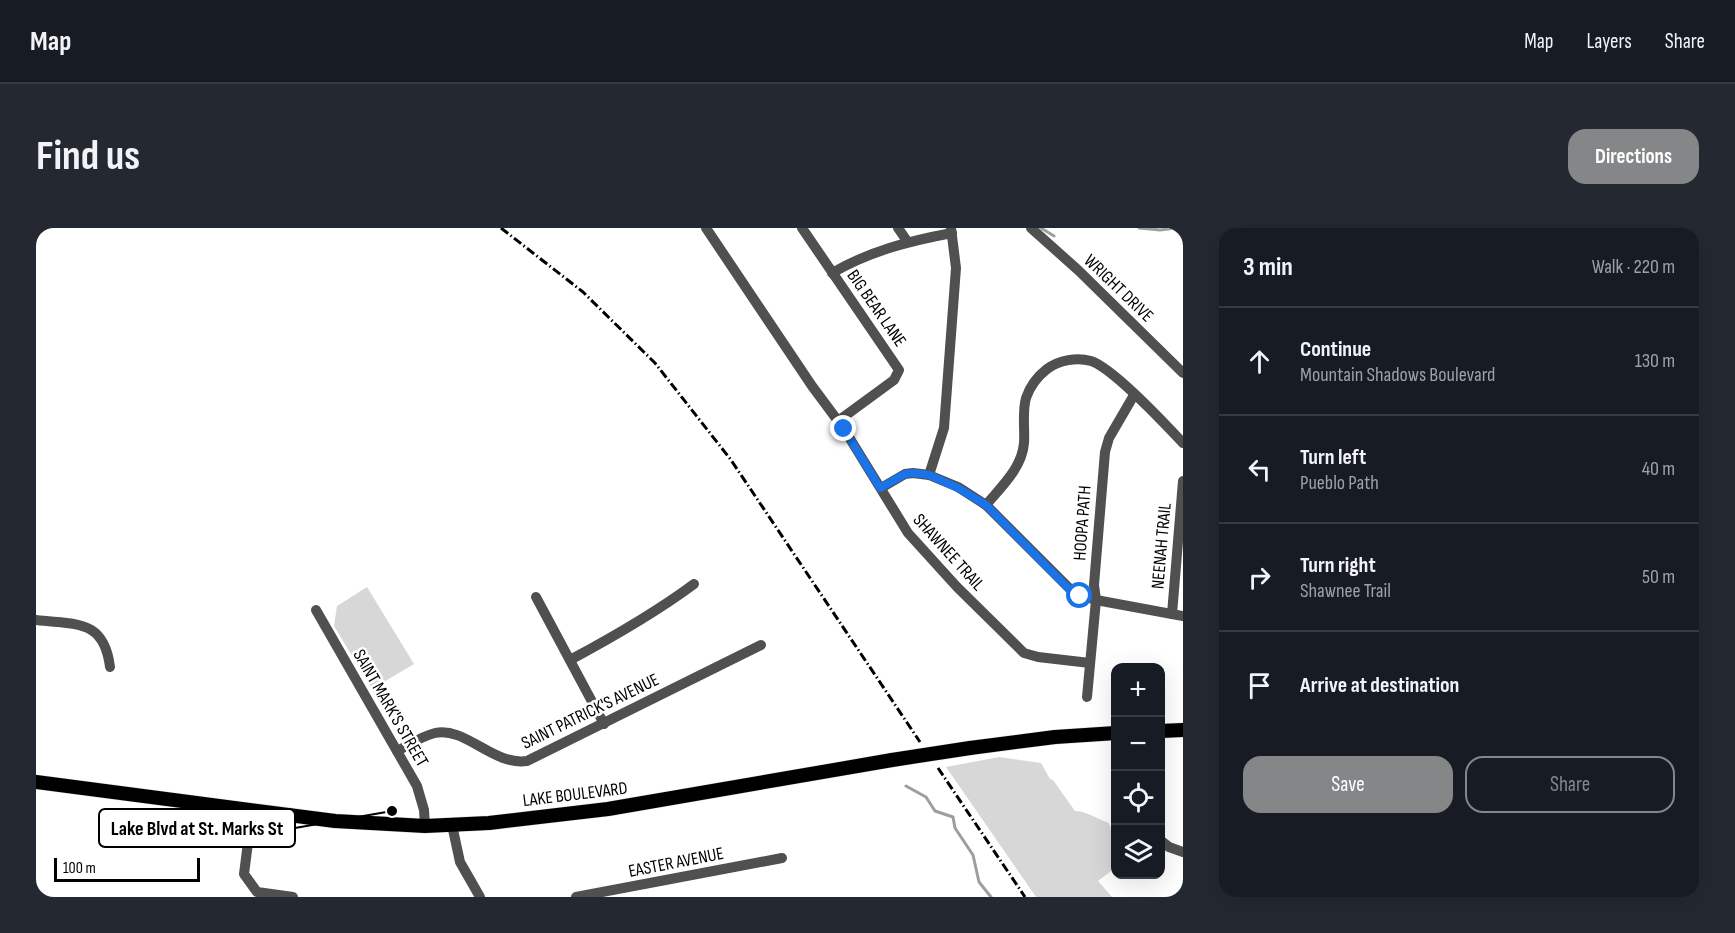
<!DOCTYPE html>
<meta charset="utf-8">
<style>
body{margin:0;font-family:"Sofia Sans Condensed",sans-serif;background:#242831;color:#f1f3f6}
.controls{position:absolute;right:18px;bottom:18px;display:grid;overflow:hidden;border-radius:12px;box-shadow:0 6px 24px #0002}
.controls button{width:54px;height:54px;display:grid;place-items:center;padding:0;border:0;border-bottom:2px solid #363941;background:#171b24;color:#f1f3f6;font:30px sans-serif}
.scale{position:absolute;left:18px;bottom:15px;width:146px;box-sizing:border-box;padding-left:6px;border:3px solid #000;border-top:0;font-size:16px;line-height:21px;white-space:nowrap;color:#000;-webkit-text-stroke:4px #fff;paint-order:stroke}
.stop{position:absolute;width:18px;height:18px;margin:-14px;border:4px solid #1a73e8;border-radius:50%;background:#fff}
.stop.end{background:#1a73e8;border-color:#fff;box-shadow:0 2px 6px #0008}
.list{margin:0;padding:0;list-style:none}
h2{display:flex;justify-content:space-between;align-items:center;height:78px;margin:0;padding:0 24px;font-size:26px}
h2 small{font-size:20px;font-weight:400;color:#9ea1a6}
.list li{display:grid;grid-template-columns:39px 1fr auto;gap:18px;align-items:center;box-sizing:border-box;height:108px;padding:0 24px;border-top:2px solid #363941}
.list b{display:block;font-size:22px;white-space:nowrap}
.list p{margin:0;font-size:20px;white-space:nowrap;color:#9ea1a6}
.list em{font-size:20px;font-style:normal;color:#9ea1a6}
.actions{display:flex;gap:12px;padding:18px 24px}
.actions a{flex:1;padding:14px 0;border:2px solid #858687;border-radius:18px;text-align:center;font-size:21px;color:#858687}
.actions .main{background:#858687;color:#fff}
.icon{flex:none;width:33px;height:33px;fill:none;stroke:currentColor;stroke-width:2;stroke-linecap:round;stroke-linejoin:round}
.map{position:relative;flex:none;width:1147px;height:669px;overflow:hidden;border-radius:18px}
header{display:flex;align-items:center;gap:36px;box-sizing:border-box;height:84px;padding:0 30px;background:#171b24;border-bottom:2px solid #363941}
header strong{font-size:28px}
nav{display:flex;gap:33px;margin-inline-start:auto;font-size:21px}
.intro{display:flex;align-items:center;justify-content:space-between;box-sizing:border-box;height:144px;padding:0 36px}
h1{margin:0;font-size:42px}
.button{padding:15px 27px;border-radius:18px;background:#858687;color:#fff;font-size:21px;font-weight:700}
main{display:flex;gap:36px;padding:0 36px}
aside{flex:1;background:#171b24;border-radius:18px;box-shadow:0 6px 24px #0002}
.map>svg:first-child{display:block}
</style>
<header>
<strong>Map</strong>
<nav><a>Map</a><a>Layers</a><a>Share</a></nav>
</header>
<div class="intro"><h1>Find us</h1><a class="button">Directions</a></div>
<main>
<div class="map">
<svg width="1147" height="669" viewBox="0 0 1147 669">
<rect width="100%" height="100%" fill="#fff"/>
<g fill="#d7d7d7">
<path d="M331 359 378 436 336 461 298 398 301 378Z"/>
<path d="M963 529 1005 535 1014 551 1017 552 1039 583C1050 583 1061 591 1073 595L1079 617V640L1062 653 1076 669H1000L910 539Z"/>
</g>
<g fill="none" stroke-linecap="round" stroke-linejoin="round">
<g stroke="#9e9e9e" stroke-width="3">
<path d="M1005 0 1018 8"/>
<path d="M1103 0 1124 2 1140 0"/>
<path d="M870 558 890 569 899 583 917 589 919 600 937 627 943 654 955 669"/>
</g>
<defs>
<g id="major">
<path d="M1124 503 1147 502"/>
<path d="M934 520 1019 509 1080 505"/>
<path d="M0 554 299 593 389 598 453 595 572 581 856 532"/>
</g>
</defs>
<use href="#major" stroke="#dbdbdb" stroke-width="15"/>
<g stroke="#505050" stroke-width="10">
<path d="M670 0 776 158 808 201 872 305 921 359 988 425 1002 429 1054 435"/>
<path d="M766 0 863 142 858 152 802 193"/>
<path d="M862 0 871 13"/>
<path d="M995 0 1042 42 1147 145"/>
<path d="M796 45C834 23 873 13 916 5"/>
<path d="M893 247 908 200 920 40 915 0"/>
<path d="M845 260 869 246 877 245 893 247 922 259 950 277 1038 365 1060 372 1147 388"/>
<path d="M950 277C965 259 986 240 988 215 989 201 986 184 990 170 994 158 1002 148 1011 141 1023 132 1041 129 1055 133 1077 140 1129 196 1147 215"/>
<path d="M500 369 568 496"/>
<path d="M280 382 381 558 388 582 389 598"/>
<path d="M1136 386 1147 253"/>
<path d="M0 392C39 397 68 390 74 439"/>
<path d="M534 432C577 409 619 385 658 356"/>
<path d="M1051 469 1060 372 1058 357 1069 224 1073 210 1098 167"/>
<path d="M361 523C373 517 386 508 399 505 429 498 457 538 491 533L725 417"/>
<path d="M216 583 208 646 221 664 257 669"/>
<path d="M416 597 424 634 444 669"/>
<path d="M1124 612 1133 619 1147 624"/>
<path d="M540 669 746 630"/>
</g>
<use href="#major" stroke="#000" stroke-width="14"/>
<g stroke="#000" stroke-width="3" stroke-dasharray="9 3 1.5 3" stroke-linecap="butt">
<path d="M465 0 547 64 619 135 695 232 884 514"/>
<path d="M902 540 989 669"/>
</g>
<defs>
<path id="major-bridge" d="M856 532 934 520"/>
</defs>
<use href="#major-bridge" stroke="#dbdbdb" stroke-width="15" stroke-linecap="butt"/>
<use href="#major-bridge" stroke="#000" stroke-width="14"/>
</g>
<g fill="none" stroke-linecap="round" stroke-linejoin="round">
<path stroke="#1a73e8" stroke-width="8" d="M808 201 844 260 869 246 878 245 893 247 922 260 950 277 1033 361 1044 368"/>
</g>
<g text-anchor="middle" stroke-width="5" stroke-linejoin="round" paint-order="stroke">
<g font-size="18" fill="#000" stroke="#fff">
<text transform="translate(1083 60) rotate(44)" y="6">WRIGHT DRIVE</text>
<text transform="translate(841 80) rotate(55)" y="6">BIG BEAR LANE</text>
<text transform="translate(1046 295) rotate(-86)" y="6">HOOPA PATH</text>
<text transform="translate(1125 318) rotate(-85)" y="6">NEENAH TRAIL</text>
<text transform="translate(913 324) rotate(48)" y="6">SHAWNEE TRAIL</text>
<text transform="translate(355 480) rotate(60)" y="6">SAINT MARK'S STREET</text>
<text transform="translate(554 483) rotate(-26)" y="6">SAINT PATRICK'S AVENUE</text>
<text transform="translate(539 566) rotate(-7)" y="6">LAKE BOULEVARD</text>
<text transform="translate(640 634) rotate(-11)" y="6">EASTER AVENUE</text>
</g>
</g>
<path fill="none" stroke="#000" stroke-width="2" d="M356 583L259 600"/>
<circle fill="#000" stroke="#fff" stroke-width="2" cx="356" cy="583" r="6"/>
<rect fill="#fff" stroke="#000" stroke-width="2" x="63" y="581" width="196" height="38" rx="6"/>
<g font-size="20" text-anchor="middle" font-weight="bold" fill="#000">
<text x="161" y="607">Lake Blvd at St. Marks St</text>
</g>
</svg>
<div class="controls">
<button>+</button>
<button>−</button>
<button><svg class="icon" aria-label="locate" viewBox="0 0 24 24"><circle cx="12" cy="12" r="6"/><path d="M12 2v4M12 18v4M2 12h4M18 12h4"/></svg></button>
<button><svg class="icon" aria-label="layers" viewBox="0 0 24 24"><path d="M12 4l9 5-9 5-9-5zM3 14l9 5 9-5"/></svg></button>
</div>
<div class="scale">100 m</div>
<div class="stop" style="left:1044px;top:368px"></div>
<div class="stop end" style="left:808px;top:201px"></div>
</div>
<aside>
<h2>3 min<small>Walk · 220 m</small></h2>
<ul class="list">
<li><svg class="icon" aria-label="ahead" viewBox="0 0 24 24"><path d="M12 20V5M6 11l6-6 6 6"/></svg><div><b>Continue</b><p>Mountain Shadows Boulevard</p></div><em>130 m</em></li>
<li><svg class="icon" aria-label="left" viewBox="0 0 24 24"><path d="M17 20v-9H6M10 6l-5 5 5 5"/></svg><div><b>Turn left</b><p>Pueblo Path</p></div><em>40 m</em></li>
<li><svg class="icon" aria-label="right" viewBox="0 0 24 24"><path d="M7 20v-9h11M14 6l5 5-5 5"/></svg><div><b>Turn right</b><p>Shawnee Trail</p></div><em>50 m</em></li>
<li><svg class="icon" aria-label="arrive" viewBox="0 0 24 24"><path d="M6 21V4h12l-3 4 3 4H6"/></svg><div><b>Arrive at destination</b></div></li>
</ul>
<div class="actions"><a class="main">Save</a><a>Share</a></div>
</aside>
</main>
